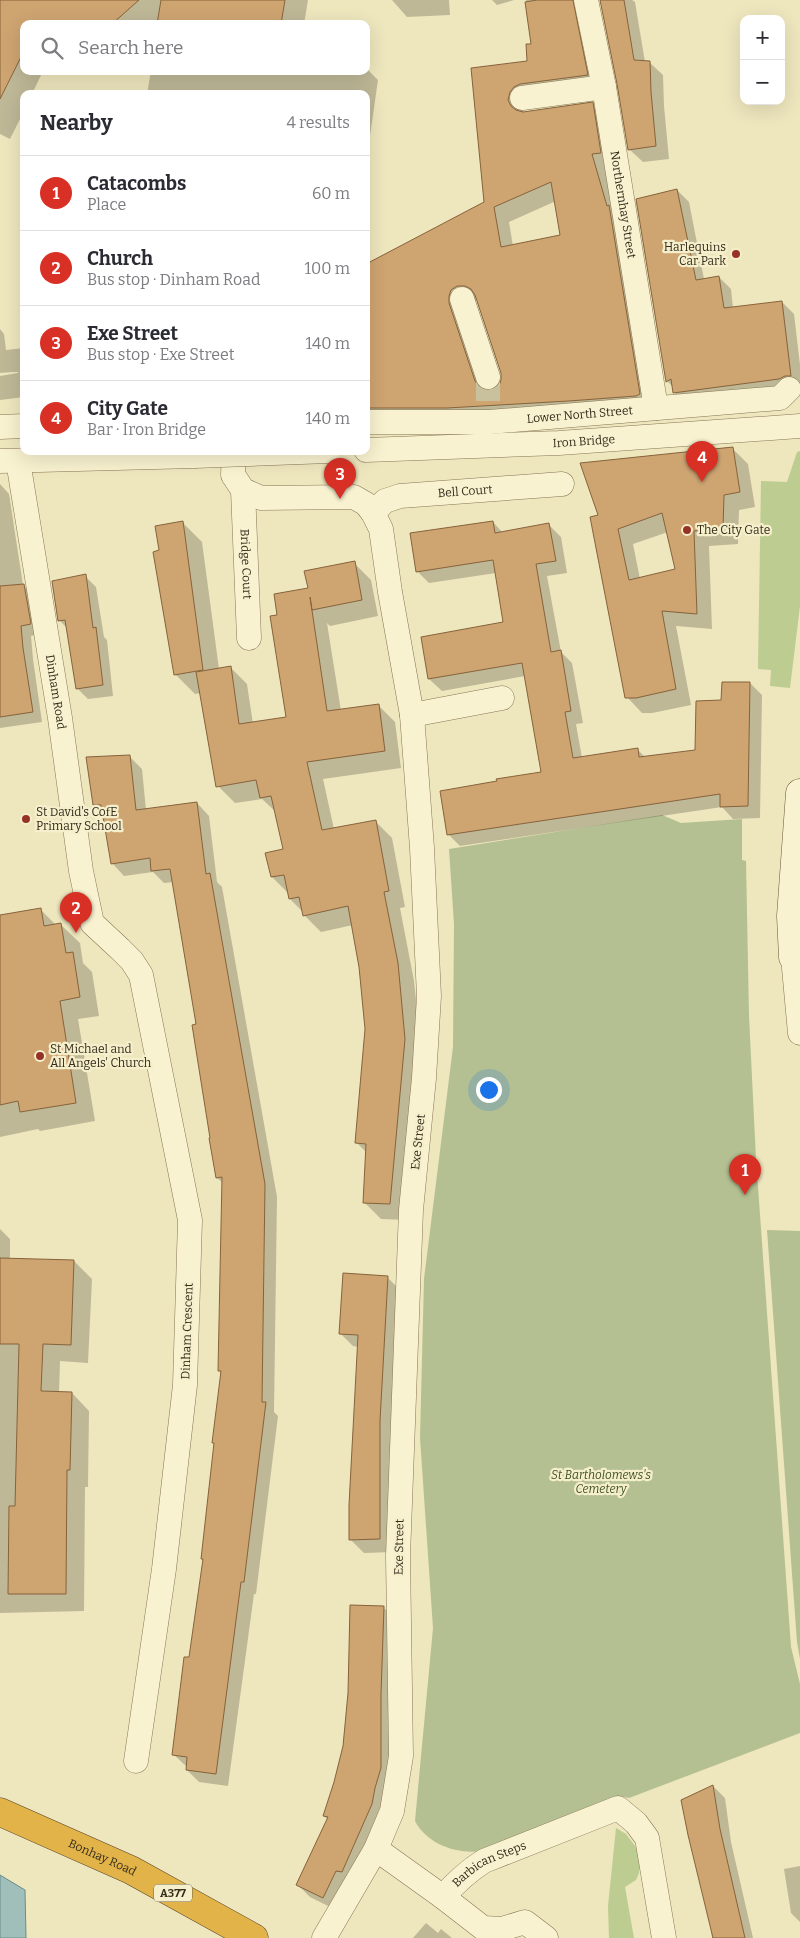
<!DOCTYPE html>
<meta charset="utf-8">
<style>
body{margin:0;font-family:Bitter,serif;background:#f7f7f7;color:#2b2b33}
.controls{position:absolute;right:15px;top:15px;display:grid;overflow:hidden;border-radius:10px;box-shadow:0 5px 20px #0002}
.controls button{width:45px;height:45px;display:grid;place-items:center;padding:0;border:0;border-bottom:1px solid #e1e1e2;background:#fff;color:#2b2b33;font:25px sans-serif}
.you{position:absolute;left:488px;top:1089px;width:18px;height:18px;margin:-12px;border:4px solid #fff;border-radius:50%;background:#1a73e8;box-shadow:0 0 0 8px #1a73e833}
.badge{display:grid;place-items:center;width:32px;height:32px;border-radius:50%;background:#d93025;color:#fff;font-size:16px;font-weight:700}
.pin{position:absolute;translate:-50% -41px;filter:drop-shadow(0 1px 2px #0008)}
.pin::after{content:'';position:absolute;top:26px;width:18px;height:15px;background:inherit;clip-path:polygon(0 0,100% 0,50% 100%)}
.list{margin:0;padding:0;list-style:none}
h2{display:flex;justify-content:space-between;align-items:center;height:65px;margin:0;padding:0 20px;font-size:21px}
h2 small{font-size:16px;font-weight:400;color:#7c7c81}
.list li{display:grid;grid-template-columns:32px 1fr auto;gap:15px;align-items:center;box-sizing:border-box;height:75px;padding:0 20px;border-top:1px solid #e1e1e2}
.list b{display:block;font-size:19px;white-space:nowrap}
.list p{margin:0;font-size:16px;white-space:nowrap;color:#7c7c81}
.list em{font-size:16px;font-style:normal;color:#7c7c81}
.icon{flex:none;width:28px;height:28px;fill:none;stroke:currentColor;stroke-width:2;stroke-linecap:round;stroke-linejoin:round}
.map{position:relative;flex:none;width:800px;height:1938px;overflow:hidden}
.search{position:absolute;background:#fff;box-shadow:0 5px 20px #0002;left:20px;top:20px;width:350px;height:55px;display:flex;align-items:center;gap:12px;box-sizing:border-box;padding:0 18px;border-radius:10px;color:#7c7c81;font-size:19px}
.panel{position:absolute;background:#fff;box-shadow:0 5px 20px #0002;left:20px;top:90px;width:350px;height:365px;border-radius:10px}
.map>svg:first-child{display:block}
</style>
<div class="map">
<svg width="800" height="1938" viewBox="0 0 800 1938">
<rect width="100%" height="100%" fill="#eee6bd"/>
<g fill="#bdcc91">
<path d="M800 451V606L790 688 770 686 771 670 758 669 761 481 787 482 797 452Z"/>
<path d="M616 1828 626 1834 641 1854 639 1873 636 1880 625 1887 634 1938H609L608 1906Z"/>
</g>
<g fill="#b4c091">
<path d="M662 815 681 823 742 819V860L746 861 749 1016 756 1159 791 1647 800 1684V1733L629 1798 619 1796C588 1809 557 1821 527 1834 514 1839 501 1847 488 1850 461 1856 428 1846 415 1821L433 1628 420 1438 424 1279 453 1047 454 924 449 849Z"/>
<path d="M767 1230 800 1231V1659L797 1642Z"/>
</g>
<path fill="#a1bfba" stroke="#688d89" d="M0 1875 25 1890 26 1938H0Z"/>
<g fill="#0003" fill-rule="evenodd">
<path d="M0 0H308L304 24H159V19L154 24H24V71H43L32 94H24V111L10 139 0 134Z"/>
<path d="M392 0H449L450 15 407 17Z"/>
<path d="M492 0H514L497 5Z"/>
<path d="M526 0H576L602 90 524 108 523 113 592 104 607 119 654 409 366 423V265L485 202 472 69 529 62 532 45ZM556 201 561 236 513 246 509 222ZM478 300 502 373 503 380 500 387 492 391 488 392 463 319 472 301Z"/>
<path d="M601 0H632L635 2 645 62H649L663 75 664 106 669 159 643 162 629 149Z"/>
<path d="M366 68 378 80 369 143 366 142V94H147L151 71H366Z"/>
<path d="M677 190 689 202 704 279 719 277 731 289 733 308 782 302 794 314 800 365V387L686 404 674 392V388L667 381Z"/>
<path d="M0 329 4 334 6 350 24 348V397L0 400V376L18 373V372H12L0 373Z"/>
<path d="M733 449 748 464 755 507 739 510 738 544 709 546 712 629 676 626 691 705 652 713H642L627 697 599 516ZM668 532 677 570 640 579 633 544Z"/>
<path d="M0 484 9 494 23 585 34 596 40 634 31 636 33 659 42 722 0 728Z"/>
<path d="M493 522 503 533 549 525 561 537 567 573 547 576 561 652 572 663 583 723 576 724 582 758 637 749 646 758 696 751 722 701 750 683 762 695 760 818 733 819 722 807 460 846 448 834 542 773 525 676 442 691 429 679 505 623 496 573 429 583 417 571Z"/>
<path d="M183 523 202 542 219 669 230 667 247 684 253 724 288 719 279 616 309 589 354 563 371 580 378 616 330 626 327 623 341 711 378 705 395 722 401 768 323 779 334 829 375 821 392 838 405 907 400 908 414 981 422 1057 407 1220 381 1219 364 1202 367 1153 356 1142 367 1029 360 967 353 925 321 932 304 915 303 912 290 899 289 894 272 877 284 850 276 812 262 799 235 803 218 786 201 693 195 694 175 674 161 551Z"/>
<path d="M85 576 96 587 104 637 107 640 113 696 88 699 77 688 67 628 59 620Z"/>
<path d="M129 756 142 769 146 810 197 803 209 816 217 882 222 887 277 1197 274 1412 278 1416 256 1594H254L228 1786 199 1782 187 1770V1767L173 1754 190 1659 204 1560 202 1559 215 1444 213 1443 222 1374 219 1371 223 1183 217 1178 198 1025 173 882 164 883 153 872 124 876 112 863 104 815 94 805Z"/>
<path d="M41 910 56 925 60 924 80 943 83 963 92 972 99 1016 78 1019 95 1121 40 1131 38 1129 0 1137V916Z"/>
<path d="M0 1229 10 1239V1259L74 1261 92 1279 88 1363 60 1361 59 1393H72L89 1411 88 1487H85L84 1611 0 1613Z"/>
<path d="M387 1277 400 1290 393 1552 364 1553 351 1540 358 1347 353 1346 340 1333Z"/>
<path d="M383 1607 396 1620 394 1781 336 1910 310 1897 297 1884 328 1820 324 1816 335 1782Z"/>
<path d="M713 1786 725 1798 731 1842 753 1938H712L710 1919Z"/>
<path d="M800 1866V1922L791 1913 784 1869Z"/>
<path d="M426 1923 438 1933 441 1929 452 1938H413Z"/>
</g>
<g fill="#cea471" stroke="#86633b" fill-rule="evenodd">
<path d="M0 0H139L112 24H24V51L0 99Z"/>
<path d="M161 0H285L281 24H157Z"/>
<path d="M537 0H573L588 75 520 84 514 87 510 92 508 100 511 106 516 110 523 112 593 102 601 153 592 154 607 206 609 205 640 394 636 396 569 401 447 408H366V264L484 202 471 68 527 61 526 44H531L525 2ZM551 182 560 235 501 247 494 207ZM457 286H465L471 289 475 295 501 373V380L499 386 493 390H485L479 387 475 381 449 303V296L451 290Z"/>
<path d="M600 0H624L634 60 650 61 651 92 656 146 628 150 617 84Z"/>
<path d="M677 189 696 280 719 276 724 308 782 301 791 376H785L779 379 673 393 671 379 666 382 636 199Z"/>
<path d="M733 447 740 492 724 495 723 529 694 531 697 614 662 611 676 689 636 698H625L590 517 598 515 580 463ZM662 513 675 569 629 580 618 529Z"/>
<path d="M183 521 203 670 174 675 153 552 159 550 155 526Z"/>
<path d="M493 521 495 533 549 523 556 561 536 564 551 652 561 650 571 711 565 712 573 758 638 748 639 757 695 750 696 701 721 700 722 682H750L748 806 720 807V794L447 835 440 791 497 781 496 779 541 772 522 663 428 679 421 637 503 622 493 560 416 572 410 533Z"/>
<path d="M355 561 362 600 312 610 310 597 327 711 379 704 385 751 307 762 322 830 376 820 389 891 384 892 398 963 405 1039 390 1204 363 1203 366 1144 355 1143 365 1029 359 967 348 906 303 916 299 897 289 899 284 875 271 877 265 853 283 849 271 796 260 798 256 780 216 787 196 672 231 666 239 724 286 717 270 616 277 615 274 594 308 588 304 571Z"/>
<path d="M86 574 93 628 96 627 103 685 76 689 65 620 58 621 52 581Z"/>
<path d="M24 584 31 624 21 626 23 648 33 712 0 717V586Z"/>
<path d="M130 755 136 810 197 802 206 874 210 873 265 1184 262 1402H266L244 1582H241L216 1774 186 1770 187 1757 172 1755 184 1657H189L203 1559H201L214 1443H212L221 1371H218L222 1177 216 1178 209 1138H210L192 1025 196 1024 170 869 151 871 150 858 111 864 101 805H93L86 757Z"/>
<path d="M41 908 44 926 61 923 66 953 73 952 80 997 60 1001 76 1103 20 1112 18 1101 0 1105V915Z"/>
<path d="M0 1258 74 1260 71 1345 43 1344 41 1391 72 1392 70 1470H67L66 1594H8L9 1506H15L19 1344H0Z"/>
<path d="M343 1273 388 1276 380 1421V1539L349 1540V1505L358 1335 339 1334Z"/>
<path d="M350 1605 384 1606 381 1694V1768L375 1788 372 1804 342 1872 336 1871 323 1898 296 1885 328 1817 323 1816 334 1782 343 1746 348 1693Z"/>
<path d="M713 1785 720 1829 745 1938H713L688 1835 681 1800Z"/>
</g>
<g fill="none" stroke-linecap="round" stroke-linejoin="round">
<path stroke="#c9c19d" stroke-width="24" stroke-dasharray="24 12" stroke-linecap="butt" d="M488 377V405"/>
<defs>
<g id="street">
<path id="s1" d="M586 0 604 87 656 408"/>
<path d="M522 98 604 87"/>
<path d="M462 299 488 377"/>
<path id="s2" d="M366 422H489L780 398 789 389"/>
<path d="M0 427 24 426"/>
<path id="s3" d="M366 450 559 443 800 426"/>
<path d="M234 451 233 475 243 490 261 498 354 497 366 504 373 513 381 529 390 592 412 715 422 848 429 996 424 1078 411 1210 398 1556 401 1756 392 1811 376 1849 324 1938"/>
<path d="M0 461 194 456"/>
<path id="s4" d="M18 461 60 718 81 871 92 923 120 949 132 961 141 975 190 1220 185 1385 164 1569 136 1761"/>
<path id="s5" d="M243 490 249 638"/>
<path id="s6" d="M373 513 385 501 400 496 562 484"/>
<path d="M412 715 502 698"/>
<path d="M793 957 800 1033"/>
<path d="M376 1849 443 1897 483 1928 502 1929 525 1922 546 1938"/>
<path id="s7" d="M443 1897C456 1882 468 1871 484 1861L618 1808 636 1823 647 1838 664 1938"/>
</g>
<path id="secondary" d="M800 793 791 916 793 957 800 956"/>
<g id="highway">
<path id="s8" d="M0 1812 131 1870 254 1938"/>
</g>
</defs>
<use href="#street" stroke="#867656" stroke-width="25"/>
<use href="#secondary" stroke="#685739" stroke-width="29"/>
<use href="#highway" stroke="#53432b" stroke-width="29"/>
<use href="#street" stroke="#f9f2d0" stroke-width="24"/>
<use href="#secondary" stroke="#f9f2d0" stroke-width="28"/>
<use href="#highway" stroke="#e2b349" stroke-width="28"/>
<defs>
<path id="street-bridge" d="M194 456 328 451"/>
</defs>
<use href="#street-bridge" stroke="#867656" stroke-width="25" stroke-linecap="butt"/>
<use href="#street-bridge" stroke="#f9f2d0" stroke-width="24"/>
</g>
<g fill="#963325" stroke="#f6efcc" stroke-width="2">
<circle cx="736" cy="254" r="5"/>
<circle cx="687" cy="530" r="5"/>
<circle cx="26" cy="819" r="5"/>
<circle cx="40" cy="1056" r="5"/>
</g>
<g text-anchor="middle" stroke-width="4.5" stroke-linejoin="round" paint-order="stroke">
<rect fill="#f6efcc" stroke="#6f6650" stroke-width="1" x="154" y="1884.5" width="38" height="17" rx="4"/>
<g font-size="11" font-weight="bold" fill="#352b1b">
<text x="173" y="1897">A377</text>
</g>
<g font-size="12" fill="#352b1b" stroke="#f6efcc">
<text dy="4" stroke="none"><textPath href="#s1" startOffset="208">Northernhay Street</textPath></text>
<text dy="4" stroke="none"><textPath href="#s2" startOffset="214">Lower North Street</textPath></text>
<text dy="4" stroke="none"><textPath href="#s3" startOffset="218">Iron Bridge</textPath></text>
<text dy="4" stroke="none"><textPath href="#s6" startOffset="98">Bell Court</textPath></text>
<text dy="4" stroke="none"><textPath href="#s5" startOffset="74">Bridge Court</textPath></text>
<text dy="4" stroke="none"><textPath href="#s4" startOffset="234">Dinham Road</textPath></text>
<text transform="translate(418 1142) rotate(-84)" y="4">Exe Street</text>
<text transform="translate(187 1331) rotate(-88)" y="4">Dinham Crescent</text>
<text transform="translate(399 1547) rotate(-89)" y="4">Exe Street</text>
<text dy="4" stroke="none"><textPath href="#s8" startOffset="112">Bonhay Road</textPath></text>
<text dy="4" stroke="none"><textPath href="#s7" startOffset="58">Barbican Steps</textPath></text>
</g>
<g font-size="12" fill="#352b1b" stroke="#f6efcc" text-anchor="start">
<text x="726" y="251" text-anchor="end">Harlequins<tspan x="726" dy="14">Car Park</tspan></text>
<text x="697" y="534">The City Gate</text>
<text x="36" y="816">St David's CofE<tspan x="36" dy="14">Primary School</tspan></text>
<text x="50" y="1053">St Michael and<tspan x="50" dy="14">All Angels' Church</tspan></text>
</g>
<g font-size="12" font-style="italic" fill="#3f5221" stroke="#f6efcc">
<text x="601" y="1479">St Bartholomews's<tspan x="601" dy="14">Cemetery</tspan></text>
</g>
</g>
</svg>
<div class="controls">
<button>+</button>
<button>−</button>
</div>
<div class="you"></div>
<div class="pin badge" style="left:745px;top:1195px">1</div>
<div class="pin badge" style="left:76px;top:933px">2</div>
<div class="pin badge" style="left:340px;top:499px">3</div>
<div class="pin badge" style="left:702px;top:482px">4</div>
<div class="search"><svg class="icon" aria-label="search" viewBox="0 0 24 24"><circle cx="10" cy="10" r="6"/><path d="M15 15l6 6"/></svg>Search here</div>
<section class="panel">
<h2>Nearby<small>4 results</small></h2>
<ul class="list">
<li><span class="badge">1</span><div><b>Catacombs</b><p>Place</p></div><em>60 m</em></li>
<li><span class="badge">2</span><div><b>Church</b><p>Bus stop · Dinham Road</p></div><em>100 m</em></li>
<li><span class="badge">3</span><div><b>Exe Street</b><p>Bus stop · Exe Street</p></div><em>140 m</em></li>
<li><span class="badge">4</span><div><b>City Gate</b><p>Bar · Iron Bridge</p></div><em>140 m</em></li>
</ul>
</section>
</div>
